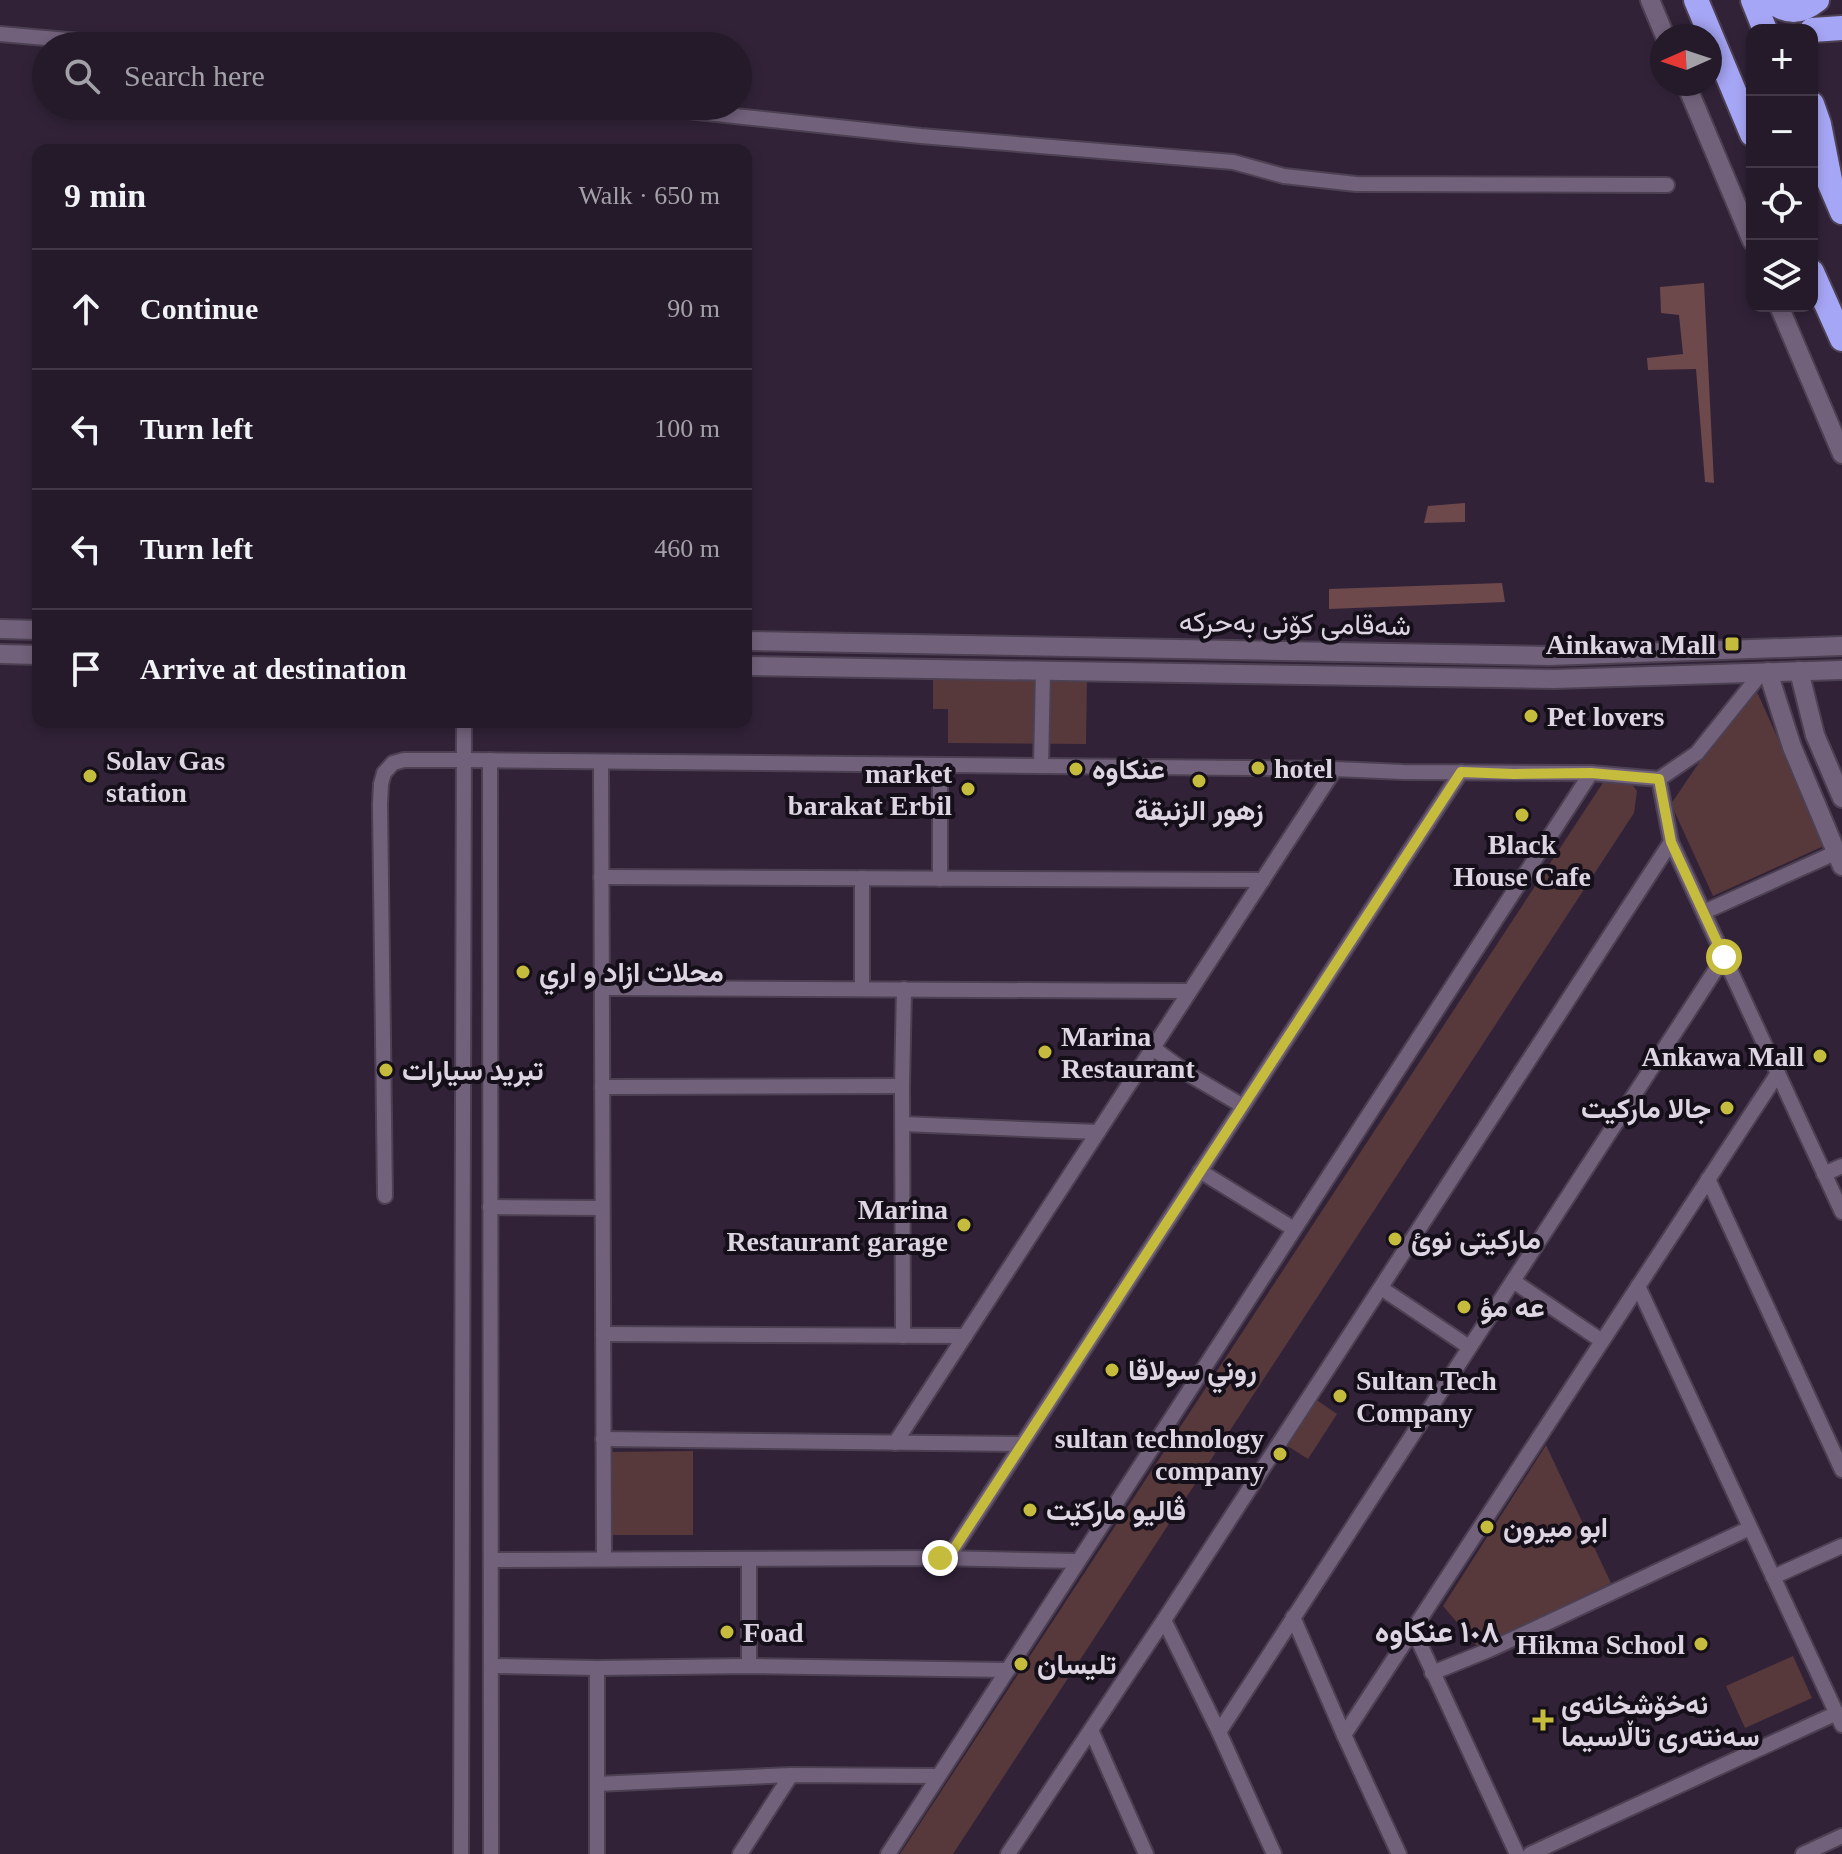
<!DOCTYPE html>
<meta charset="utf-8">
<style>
body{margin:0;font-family:"Times New Roman",Vazirmatn,serif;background:#312736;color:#f1f3f6}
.controls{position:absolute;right:24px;top:24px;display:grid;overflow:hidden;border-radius:16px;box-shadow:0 4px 12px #0003}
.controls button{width:72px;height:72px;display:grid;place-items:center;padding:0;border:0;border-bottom:2px solid #423847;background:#251a2a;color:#f1f3f6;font:40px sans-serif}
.compass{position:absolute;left:1650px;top:24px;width:72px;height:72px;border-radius:50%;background:#251a2a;box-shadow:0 4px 12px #0003;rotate:267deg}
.stop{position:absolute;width:24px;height:24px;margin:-18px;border:6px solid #c5bc3d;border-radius:50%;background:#fff}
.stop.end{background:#c5bc3d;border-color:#fff;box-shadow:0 2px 8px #0008}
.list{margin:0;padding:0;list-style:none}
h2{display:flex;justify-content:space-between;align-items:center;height:104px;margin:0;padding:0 32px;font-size:34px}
h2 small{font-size:26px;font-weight:400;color:#a3a1a8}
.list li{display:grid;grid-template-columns:52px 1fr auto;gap:24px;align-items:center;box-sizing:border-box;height:120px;padding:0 32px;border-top:2px solid #423847}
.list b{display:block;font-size:30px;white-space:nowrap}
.list em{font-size:26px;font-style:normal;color:#a3a1a8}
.icon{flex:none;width:44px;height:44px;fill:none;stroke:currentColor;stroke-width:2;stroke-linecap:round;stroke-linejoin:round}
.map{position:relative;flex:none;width:1842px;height:1854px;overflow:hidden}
.search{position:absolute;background:#251a2a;box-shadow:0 4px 12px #0003;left:32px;top:32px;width:720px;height:88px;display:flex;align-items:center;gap:20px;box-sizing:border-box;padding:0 28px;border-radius:44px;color:#a3a1a8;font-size:30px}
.panel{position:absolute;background:#251a2a;box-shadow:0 4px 12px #0003;left:32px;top:144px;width:720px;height:584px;border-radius:16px}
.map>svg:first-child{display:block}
</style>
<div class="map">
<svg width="1842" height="1854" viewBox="0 0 1842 1854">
<rect width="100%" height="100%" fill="#312238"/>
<g fill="#57383b">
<path d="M933 677 1087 678 1086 744 948 743V709H933Z"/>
<path d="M1753 683 1826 845 1713 896 1671 804Z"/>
<path d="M1604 781 1631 783 1637 791 1634 813 953 1854H900Z"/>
<path d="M1308 1394 1337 1414 1308 1459 1278 1440Z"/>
<path d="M1546 1445 1611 1583 1478 1647 1443 1606Z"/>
<path d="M693 1451V1535H609L608 1452Z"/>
<path d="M1793 1656 1812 1698 1745 1728 1726 1686Z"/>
</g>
<g fill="#6e494c">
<path d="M1704 283 1714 483 1705 482 1696 369 1648 370 1647 358 1683 354 1679 315 1661 313 1660 287Z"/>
<path d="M1465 503V522L1424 523 1428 506Z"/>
<path d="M1502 583 1505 602 1329 609V589Z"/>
</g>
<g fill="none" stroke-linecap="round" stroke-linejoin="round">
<defs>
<g id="minor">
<path d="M0 34 136 46"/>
<path d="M642 106 921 136 1233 162 1284 176 1356 184 1667 185"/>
<path d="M490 760 491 1854"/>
<path d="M601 762 604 1559"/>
<path d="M940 765V879"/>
<path d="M1041 766 1043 671"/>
<path d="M1659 779 1671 842 1842 1212"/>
<path d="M601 877 1263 880"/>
<path d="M862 878V989"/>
<path d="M1704 912 1835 853"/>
<path d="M602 988 1189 991"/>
<path d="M1153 1048 1190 1075 1243 1106"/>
<path d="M602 1087 902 1086"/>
<path d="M903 1124 1098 1132"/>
<path d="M1200 1171 1294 1229"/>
<path d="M1824 1174 1842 1166"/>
<path d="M1708 1179 1842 1470"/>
<path d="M385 1196 380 804 381 784 384 773 393 763 404 760H465L1335 769 1403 772 1591 773 1659 779 1697 753 1762 672"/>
<path d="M490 1207 602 1208"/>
<path d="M1513 1281 1602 1341"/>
<path d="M1638 1286 1842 1725"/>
<path d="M1381 1288 1469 1347"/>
<path d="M603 1334 965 1336"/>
<path d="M903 1336 902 1086 904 989"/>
<path d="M603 1439 1022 1444"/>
<path d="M895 1443 1335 769"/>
<path d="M948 1558 1461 772"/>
<path d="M749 1559V1666"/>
<path d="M491 1560 940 1558 1078 1561"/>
<path d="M1773 1577 1842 1546"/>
<path d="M1293 1617 1344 1735 1399 1854"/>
<path d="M1164 1620 1219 1732 1274 1854"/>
<path d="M1413 1629 1517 1854"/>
<path d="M491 1666 597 1668 749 1666 1008 1670"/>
<path d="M1432 1673 1489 1650 1750 1528"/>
<path d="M1091 1730 1146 1854"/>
<path d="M1219 1732 1724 957"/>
<path d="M1344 1735 1778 1073"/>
<path d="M597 1784 791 1775 938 1776"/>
<path d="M461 1854 464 722"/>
<path d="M597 1854V1668"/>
<path d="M740 1854 791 1775"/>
<path d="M888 1854 1591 773"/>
<path d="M1008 1854 1164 1620 1671 842"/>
<path d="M1530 1854 1837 1713"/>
<path d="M1803 1854 1842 1836"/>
</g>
<g id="tertiary">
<path d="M1650 0 1665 36"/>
<path d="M1686 84 1752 241"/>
<path d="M1779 306 1842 454"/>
<path d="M0 629 38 630"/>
<path d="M746 641 1549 656 1842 646"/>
<path d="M0 654 38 655"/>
<path d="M746 666 1554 679 1842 670"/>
<path d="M1799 671 1815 735 1842 798"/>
<path d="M1768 672 1792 747 1842 866"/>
</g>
<g id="motorway">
<path d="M1696 0 1752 134"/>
<path d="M1753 0 1765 30"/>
<path d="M1770 0C1786 13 1801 13 1817 0"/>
<path d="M1812 30 1842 28"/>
<path d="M1812 104 1819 124 1831 185"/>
<path d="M1824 170 1842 212"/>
<path d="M1812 272 1842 339"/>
</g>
</defs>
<use href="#minor" stroke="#4c4052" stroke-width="18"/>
<use href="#tertiary" stroke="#4c4052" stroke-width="22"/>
<use href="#motorway" stroke="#4c4052" stroke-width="28"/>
<use href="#minor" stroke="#72617b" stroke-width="14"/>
<use href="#tertiary" stroke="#72617b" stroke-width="18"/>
<use href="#motorway" stroke="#a6a6f6" stroke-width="24"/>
</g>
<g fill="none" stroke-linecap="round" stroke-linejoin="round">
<path stroke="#c5bc3d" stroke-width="10" d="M940 1558H948L1461 772 1514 774 1591 773 1659 779 1671 842 1724 957"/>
</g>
<g fill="#c5bc3d" stroke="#150f19" stroke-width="3">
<rect x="1724" y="636" width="16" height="16" rx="4"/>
<circle cx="1531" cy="716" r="8"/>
<circle cx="1258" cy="768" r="8"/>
<circle cx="1076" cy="769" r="8"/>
<circle cx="90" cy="776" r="8"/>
<circle cx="1199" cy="781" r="8"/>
<circle cx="968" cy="789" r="8"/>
<circle cx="1522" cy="815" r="8"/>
<circle cx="523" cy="972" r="8"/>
<circle cx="1045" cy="1052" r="8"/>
<circle cx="1820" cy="1056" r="8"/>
<circle cx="386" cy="1070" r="8"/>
<circle cx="1727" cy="1108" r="8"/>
<circle cx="964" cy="1225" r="8"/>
<circle cx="1395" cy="1239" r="8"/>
<circle cx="1464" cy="1307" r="8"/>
<circle cx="1112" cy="1370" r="8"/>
<circle cx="1340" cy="1396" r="8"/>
<circle cx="1280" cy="1454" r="8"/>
<circle cx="1030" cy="1510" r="8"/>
<circle cx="1487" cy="1527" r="8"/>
<circle cx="727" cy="1632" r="8"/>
<circle cx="1701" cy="1644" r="8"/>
<circle cx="1021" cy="1664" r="8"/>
<path d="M1539 1708h8v8h8v8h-8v8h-8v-8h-8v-8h8z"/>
</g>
<g text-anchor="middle" stroke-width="8" stroke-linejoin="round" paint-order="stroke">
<g font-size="28" fill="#ded5e3" stroke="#150f19">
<text transform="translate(1295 623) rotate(1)" y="10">شەقامی کۆنی بەحرکە</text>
</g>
<g font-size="28" font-weight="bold" fill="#ded5e3" stroke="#150f19" text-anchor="start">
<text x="1716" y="654" text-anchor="end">Ainkawa Mall</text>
<text x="1547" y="726">Pet lovers</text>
<text x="106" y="770">Solav Gas<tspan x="106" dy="32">station</tspan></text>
<text x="1274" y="778">hotel</text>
<text x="1092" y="779">عنكاوه</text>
<text x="952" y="783" text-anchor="end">market<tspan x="952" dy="32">barakat Erbil</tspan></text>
<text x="1199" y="820" text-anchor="middle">زهور الزنبقة</text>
<text x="1522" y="854" text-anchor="middle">Black<tspan x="1522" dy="32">House Cafe</tspan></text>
<text x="539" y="982">محلات ازاد و اري</text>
<text x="1061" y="1046">Marina<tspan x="1061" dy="32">Restaurant</tspan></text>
<text x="1804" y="1066" text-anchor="end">Ankawa Mall</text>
<text x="402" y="1080">تبريد سيارات</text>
<text x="1711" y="1118" text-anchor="end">جالا ماركيت</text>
<text x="948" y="1219" text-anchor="end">Marina<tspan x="948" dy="32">Restaurant garage</tspan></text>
<text x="1411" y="1249">مارکیتی نوئ</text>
<text x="1480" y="1317">عه مؤ</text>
<text x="1128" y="1380">روني سولاقا</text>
<text x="1356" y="1390">Sultan Tech<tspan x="1356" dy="32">Company</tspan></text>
<text x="1264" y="1448" text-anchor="end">sultan technology<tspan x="1264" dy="32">company</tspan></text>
<text x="1046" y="1520">ڤالیو مارکێت</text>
<text x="1503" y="1537">ابو ميرون</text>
<text x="743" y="1642">Foad</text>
<text x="1685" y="1654" text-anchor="end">Hikma School</text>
<text x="1037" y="1674">تليسان</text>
<text x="1561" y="1714">نەخۆشخانەی<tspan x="1561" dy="32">سەنتەری تاڵاسیما</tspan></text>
</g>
<g font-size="30" font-weight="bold" fill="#ded5e3" stroke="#150f19">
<text x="1437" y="1642">١٠٨ عنکاوە</text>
</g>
</g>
</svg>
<div class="controls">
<button>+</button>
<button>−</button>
<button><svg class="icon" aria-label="locate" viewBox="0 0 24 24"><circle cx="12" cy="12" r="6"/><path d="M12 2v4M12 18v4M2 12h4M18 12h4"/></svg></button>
<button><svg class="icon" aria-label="layers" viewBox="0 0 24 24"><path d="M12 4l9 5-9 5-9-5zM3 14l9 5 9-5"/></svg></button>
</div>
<svg class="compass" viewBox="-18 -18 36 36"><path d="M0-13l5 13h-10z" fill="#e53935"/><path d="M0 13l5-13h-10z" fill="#a3a1a8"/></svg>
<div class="stop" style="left:1724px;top:957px"></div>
<div class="stop end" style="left:940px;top:1558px"></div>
<div class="search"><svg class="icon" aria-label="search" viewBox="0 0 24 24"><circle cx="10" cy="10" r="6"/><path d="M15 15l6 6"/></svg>Search here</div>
<section class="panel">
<h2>9 min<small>Walk · 650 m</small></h2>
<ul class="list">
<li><svg class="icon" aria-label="ahead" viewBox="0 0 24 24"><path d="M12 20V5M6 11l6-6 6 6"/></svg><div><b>Continue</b></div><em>90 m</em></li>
<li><svg class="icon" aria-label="left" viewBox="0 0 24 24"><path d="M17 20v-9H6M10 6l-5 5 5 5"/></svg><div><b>Turn left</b></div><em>100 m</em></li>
<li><svg class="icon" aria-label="left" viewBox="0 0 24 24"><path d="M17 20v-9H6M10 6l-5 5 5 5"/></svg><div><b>Turn left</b></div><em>460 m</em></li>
<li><svg class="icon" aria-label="arrive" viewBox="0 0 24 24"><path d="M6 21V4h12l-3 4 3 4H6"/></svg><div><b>Arrive at destination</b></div></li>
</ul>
</section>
</div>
